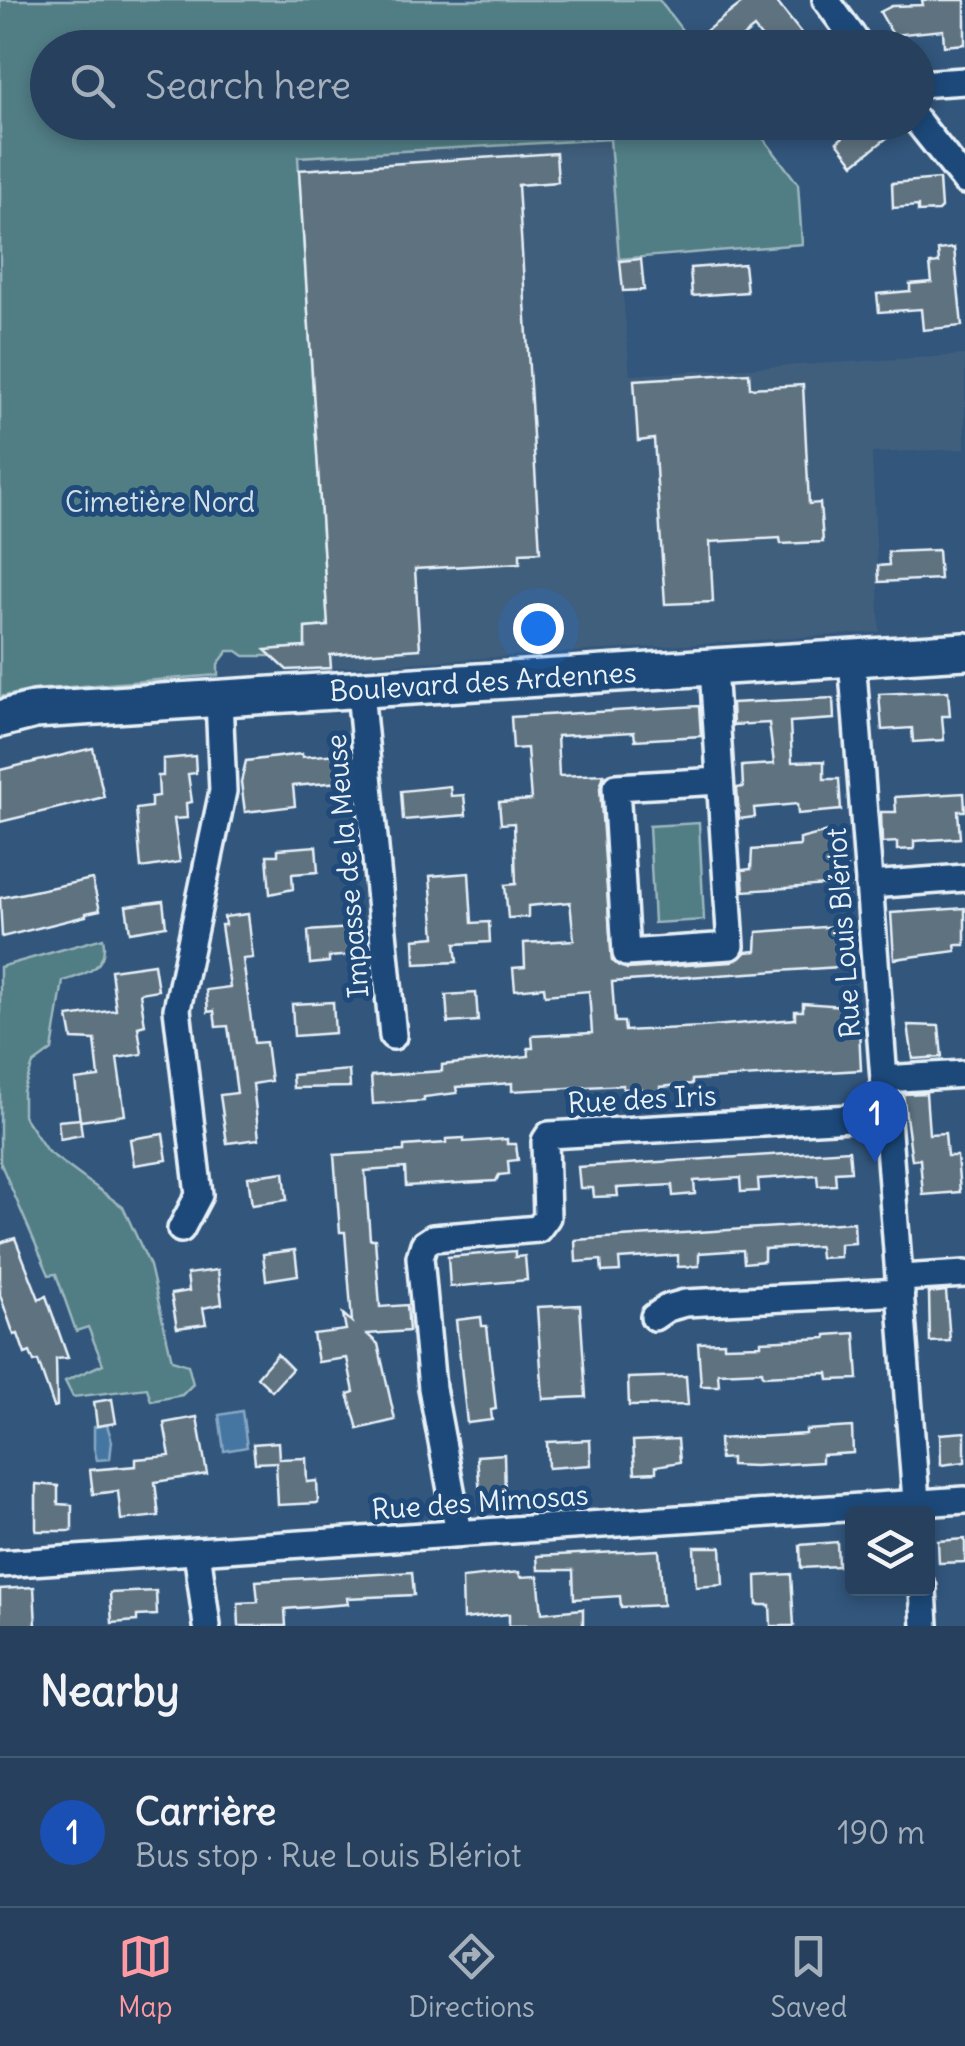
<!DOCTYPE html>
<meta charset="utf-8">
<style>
body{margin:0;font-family:Delius,sans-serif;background:#2e4763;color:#f1f3f6}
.controls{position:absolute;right:30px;bottom:30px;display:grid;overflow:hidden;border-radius:10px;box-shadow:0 5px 15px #0003}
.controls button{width:90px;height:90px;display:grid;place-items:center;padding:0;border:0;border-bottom:2px solid #425972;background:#26405d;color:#f1f3f6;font:50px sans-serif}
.you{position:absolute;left:538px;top:628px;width:35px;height:35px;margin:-25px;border:8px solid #fff;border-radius:50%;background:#1a73e8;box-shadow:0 0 0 15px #1a73e833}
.badge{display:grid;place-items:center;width:65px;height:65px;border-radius:50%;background:#ff9aa2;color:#fff;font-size:32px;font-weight:700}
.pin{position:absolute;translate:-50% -82px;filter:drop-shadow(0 2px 5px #0008)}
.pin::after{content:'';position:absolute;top:52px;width:35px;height:30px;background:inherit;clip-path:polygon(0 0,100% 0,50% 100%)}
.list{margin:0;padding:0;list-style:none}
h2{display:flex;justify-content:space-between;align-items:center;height:130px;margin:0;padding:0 40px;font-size:42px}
h2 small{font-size:32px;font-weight:400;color:#a4afbc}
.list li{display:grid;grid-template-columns:65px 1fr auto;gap:30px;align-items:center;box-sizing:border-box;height:150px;padding:0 40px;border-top:2px solid #425972}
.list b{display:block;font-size:38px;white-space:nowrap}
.list p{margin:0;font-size:32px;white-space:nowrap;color:#a4afbc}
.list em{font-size:32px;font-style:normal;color:#a4afbc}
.icon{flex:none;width:55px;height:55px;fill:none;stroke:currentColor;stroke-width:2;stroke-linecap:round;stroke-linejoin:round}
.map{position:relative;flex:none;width:965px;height:1626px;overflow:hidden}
.search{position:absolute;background:#26405d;box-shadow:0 5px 15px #0003;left:30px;right:30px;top:30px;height:110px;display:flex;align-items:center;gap:25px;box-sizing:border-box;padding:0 35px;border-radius:55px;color:#a4afbc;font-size:38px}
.sheet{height:280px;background:#26405d}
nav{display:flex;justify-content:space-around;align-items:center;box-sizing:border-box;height:140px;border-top:2px solid #425972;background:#26405d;font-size:28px;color:#a4afbc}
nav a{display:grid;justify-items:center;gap:5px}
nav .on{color:#ff9aa2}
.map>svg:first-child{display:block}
</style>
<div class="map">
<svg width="965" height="1626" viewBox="0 0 965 1626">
<rect width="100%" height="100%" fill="#32567c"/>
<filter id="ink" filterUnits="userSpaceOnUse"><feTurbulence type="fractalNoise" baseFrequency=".01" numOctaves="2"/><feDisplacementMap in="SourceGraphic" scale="20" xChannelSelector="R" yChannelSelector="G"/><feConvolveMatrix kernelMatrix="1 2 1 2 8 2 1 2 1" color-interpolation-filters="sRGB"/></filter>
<g filter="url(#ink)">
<path fill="#3f5e7d" d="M610 139 630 375 965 355V449L872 453 880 632 331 668 298 157Z"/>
<g fill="#517d85" stroke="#9cb7be" stroke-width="2.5">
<path d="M0 0H659L695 47 48 48V122L752 123 798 184 802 244 619 259 610 139 298 157 328 626 306 628 305 647 277 649 271 656H244L237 651H228L218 664V675L34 690 0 697Z"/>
<path d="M699 823 704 920 654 923 649 826Z"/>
<path d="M103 938C109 967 88 974 63 981L52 1050 33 1064 23 1091V1115L47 1151 123 1207 150 1266 172 1360 188 1365 193 1384 182 1395 151 1401 147 1388 73 1397 65 1381 103 1364 88 1327 76 1331 56 1274 49 1275 0 1162V967Z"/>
</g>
<g fill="#4576a2" stroke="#86a7c4" stroke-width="2.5">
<path d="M242 1411 247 1447 224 1451 219 1415Z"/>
<path d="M107 1425 112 1441 110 1459 97 1460 94 1448V1427Z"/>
</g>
<g fill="#5e7280" stroke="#e8f1f8" stroke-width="2.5">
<path d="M746 0H775L813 48H770L754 28 729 48H684Z"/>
<path d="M922 0H965V44L944 46 943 30 893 35 880 12 892 6 923 5Z"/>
<path d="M861 122H902V126L854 164 837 142Z"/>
<path d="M556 153 558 182 518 185 540 552 520 553V563L415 569 420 649 330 655 331 668 287 670 265 650 305 647V628L328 626 299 170Z"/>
<path d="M939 179 941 208 938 211 918 212V206L893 208 892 183Z"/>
<path d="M954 248 962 326 923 330 921 309 879 312 877 294 910 291V284L932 282 930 264 939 263 938 250Z"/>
<path d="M641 259 644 290 623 291 620 261Z"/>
<path d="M744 264 747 292 692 296 690 268Z"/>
<path d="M749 373 750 388 803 385 809 504 820 503 823 542 781 544 780 538 710 542 713 602 665 604 654 439 638 441 634 380Z"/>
<path d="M938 550 940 579 879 582 878 566 889 565 888 552Z"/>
<path d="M948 691 950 716H942L944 740 913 742 912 728 882 730 879 694Z"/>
<path d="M833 698 834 719 790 722 792 762 824 761V779H839L841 810 798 814 797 804 754 808 755 817 739 819 737 788 743 787 742 766 774 764 769 723 733 725 732 703Z"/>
<path d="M699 706 701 736 635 740 634 732 557 736 559 776 604 774 600 788 612 961 627 969 732 962 746 952 756 951 757 932 837 926 839 945 853 944 855 966 612 982 615 1022H624L625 1031 701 1027 795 1019V1011H803V1003L858 1007 861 1070 692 1080V1084L660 1087 661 1104 642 1105 641 1088 623 1089V1085L512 1091V1083L456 1087 457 1093 424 1097V1101L373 1104 371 1076 442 1071V1065L529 1056 528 1048H533L532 1036 592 1033 589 991 545 995 544 987 515 990 513 968 525 967 524 943 574 940 570 902 528 906V917L508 918 505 885 516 884 514 823 501 824 499 802 531 800 527 748 513 749 511 717Z"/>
<path d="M93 748 104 797 0 822V770Z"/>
<path d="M302 754V757L338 754 340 782 293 786 295 806 245 812 241 782 246 761Z"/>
<path d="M195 756 196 773 188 774 192 802 186 803 187 818 174 819 180 862 141 868 136 809 151 807V797L159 796 158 776H163V759Z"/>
<path d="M450 786 451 796 464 795 466 815 403 820 401 791Z"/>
<path d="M964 793 965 811H958L960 838 914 841V849L897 850V842L882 843 881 812H896L895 797Z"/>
<path d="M831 831V863L846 862 849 895 828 897 827 885 744 891 742 870 751 869 752 850 800 846V839Z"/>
<path d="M316 846 318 872 292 874 293 889 270 894 267 855H278V849Z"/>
<path d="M469 873 472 923 489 922 490 942 455 944 457 962 415 964 414 939 435 937 430 876Z"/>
<path d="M92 879 100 910 86 913V916L2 937 0 898Z"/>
<path d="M163 901 166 926 130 932 126 906Z"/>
<path d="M965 908V945H955L956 951 894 959 891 913Z"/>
<path d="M248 914 253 958 243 959 254 1043 266 1042 271 1081 253 1084 259 1139 227 1143 220 1095 237 1093 228 1026 216 1027 214 1011 208 1012 206 990 230 987 221 925H225L224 917Z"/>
<path d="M352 928 355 955 329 957V962L310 964 308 931Z"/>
<path d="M154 964 158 990 140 993 145 1025 138 1027 142 1054 117 1058 125 1115 80 1121 75 1080 99 1077 95 1040 72 1039 68 1017 116 1010 111 970Z"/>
<path d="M476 993 478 1021 448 1023 446 995Z"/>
<path d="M333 1002 335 1033 294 1036 292 1004Z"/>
<path d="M908 1025 939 1026 942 1057 913 1059Z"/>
<path d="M349 1070 350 1087 293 1088 292 1075Z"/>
<path d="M926 1093 929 1134 945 1133 947 1156H957L960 1192 923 1195 920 1159 912 1160 903 1094Z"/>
<path d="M80 1119 82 1135 60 1139 58 1121Z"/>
<path d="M163 1134 167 1160 134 1165 130 1139Z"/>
<path d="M464 1138V1142L507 1139V1144H516L518 1160 508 1161 509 1174 499 1175 496 1181 406 1186 405 1168 365 1171 370 1239H375L380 1307 407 1305 409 1331 367 1334 378 1344 395 1420 358 1429 348 1394 354 1392 347 1358 318 1362 313 1334 346 1330 343 1314 352 1322 345 1232H340L334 1155 404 1151V1146L446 1143V1139Z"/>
<path d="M849 1150 851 1171 835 1172 836 1185 818 1186 817 1175 758 1179 759 1191 741 1192 740 1178 694 1181 695 1194 673 1196 672 1185 617 1188 618 1196 594 1197 593 1188H580L578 1167Z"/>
<path d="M284 1172 287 1200 252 1205 248 1177Z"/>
<path d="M854 1222 855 1243 840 1244V1257L820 1258 819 1246 764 1249V1261L744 1263 743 1250 699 1253V1266L678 1267V1255L619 1259 620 1271 602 1272 601 1260 576 1262 575 1240Z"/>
<path d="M15 1238 39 1299 46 1296 68 1358 56 1359 57 1406 54 1407 38 1361 34 1362 30 1352 25 1354 18 1334 14 1335 0 1295V1243Z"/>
<path d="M295 1250 298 1275 266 1280 263 1254Z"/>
<path d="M515 1251V1257L525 1256 527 1280 450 1287 448 1257Z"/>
<path d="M218 1270 222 1304 203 1308 206 1324 177 1328 171 1294 189 1291 187 1274Z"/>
<path d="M946 1291 950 1341 930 1342 929 1293Z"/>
<path d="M580 1305 586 1397 543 1399 537 1307Z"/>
<path d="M481 1317 482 1326H487L496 1409 491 1410 492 1420 467 1423 456 1320Z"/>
<path d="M855 1333 858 1379 829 1380 828 1373 763 1376 762 1371 718 1373 719 1386H701L698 1343 724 1342V1346L761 1345V1341L826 1338V1335Z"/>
<path d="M277 1354 292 1369 272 1391 257 1377Z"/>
<path d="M686 1376 688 1405 629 1406 628 1378Z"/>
<path d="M112 1399 116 1423 97 1426 94 1402Z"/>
<path d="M197 1417 207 1474 155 1482 159 1516 121 1520 118 1491 93 1494 90 1470 136 1466V1459L170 1456 164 1423Z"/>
<path d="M852 1427 853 1453 822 1455V1462L755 1466 731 1465V1458L720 1459 719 1439 806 1434V1430Z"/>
<path d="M965 1432V1462L941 1465 940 1434Z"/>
<path d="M678 1439 680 1462 656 1466V1472L635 1473 633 1441Z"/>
<path d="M590 1440 591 1465 548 1468 547 1442Z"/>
<path d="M278 1442 279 1459 306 1458 307 1482 317 1481 318 1503 278 1505 276 1462 255 1463 253 1444Z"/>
<path d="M504 1454 505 1494 480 1495 477 1456Z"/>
<path d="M36 1484 58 1486V1504L72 1505V1531H36Z"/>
<path d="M965 1539V1562L939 1563 938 1541Z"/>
<path d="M837 1542 838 1566 801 1568 800 1545Z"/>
<path d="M694 1547H721L723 1585 696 1587Z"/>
<path d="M659 1550 663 1605 621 1607 620 1596 574 1599 573 1570H538L537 1556Z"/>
<path d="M412 1572 414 1595 347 1598 348 1604 285 1609 286 1626H239L238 1603 258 1602 256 1581Z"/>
<path d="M519 1572 520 1577 538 1576 542 1613 583 1609V1626H509V1614L463 1619 462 1578Z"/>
<path d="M791 1574 794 1626H771L770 1605H757L756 1576Z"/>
<path d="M34 1587 36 1626H0V1589Z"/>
<path d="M156 1591 157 1615 137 1616V1621L112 1623 110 1593Z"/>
</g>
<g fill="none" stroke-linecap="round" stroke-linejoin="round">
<defs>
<g id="street">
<path d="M826 0 861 48"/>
<path d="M918 84 965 81"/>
<path d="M918 122 965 181"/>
<path d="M852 658 917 1514"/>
<path d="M713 668 731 946 626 953 616 787 720 781"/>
<path d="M360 691 393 1036"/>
<path d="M869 885 965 878"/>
<path d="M884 1079 965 1074"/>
<path d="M181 1229 199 1195 177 1009 223 791 219 699"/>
<path d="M901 1278 965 1274"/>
<path d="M654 1317 667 1308 685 1303 901 1292"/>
<path d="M459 1533 432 1388 420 1257 424 1244 433 1238 538 1229 547 1217 545 1141 549 1135 886 1116"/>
<path d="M197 1551 207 1626"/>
<path d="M0 1564 965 1500"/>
<path d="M923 1588 925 1626"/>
</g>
<g id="secondary">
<path id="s1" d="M0 719 35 710 965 651"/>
</g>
</defs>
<use href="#street" stroke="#e8f1f8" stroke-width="32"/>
<use href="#secondary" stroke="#e8f1f8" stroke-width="42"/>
<use href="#street" stroke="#1f4a7a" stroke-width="25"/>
<use href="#secondary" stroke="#1f4a7a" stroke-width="35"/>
</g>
</g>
<g text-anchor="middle" stroke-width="10" stroke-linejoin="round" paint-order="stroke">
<g font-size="28" fill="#d1e0e7" stroke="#1f4a7a">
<text x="160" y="512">Cimetière Nord</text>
</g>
<g font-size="28" fill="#e8f1f8" stroke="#1f4a7a">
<text dy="10" stroke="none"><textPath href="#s1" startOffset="485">Boulevard des Ardennes</textPath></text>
<text transform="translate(347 866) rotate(-95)" y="10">Impasse de la Meuse</text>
<text transform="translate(843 933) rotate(-94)" y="10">Rue Louis Blériot</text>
<text transform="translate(642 1099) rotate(-3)" y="10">Rue des Iris</text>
<text transform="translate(480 1502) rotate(-4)" y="10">Rue des Mimosas</text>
</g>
</g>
</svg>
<div class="controls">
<button><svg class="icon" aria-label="layers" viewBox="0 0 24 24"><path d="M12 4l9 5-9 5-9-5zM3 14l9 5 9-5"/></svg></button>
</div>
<div class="you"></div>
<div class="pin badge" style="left:875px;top:1163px;background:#1a4fb4">1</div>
<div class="search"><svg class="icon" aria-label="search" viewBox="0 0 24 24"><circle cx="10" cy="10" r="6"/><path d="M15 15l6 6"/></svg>Search here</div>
</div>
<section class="sheet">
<h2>Nearby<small></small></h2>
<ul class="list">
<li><span class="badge" style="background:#1a4fb4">1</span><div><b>Carrière</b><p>Bus stop · Rue Louis Blériot</p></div><em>190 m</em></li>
</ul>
</section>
<nav>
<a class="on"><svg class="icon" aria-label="map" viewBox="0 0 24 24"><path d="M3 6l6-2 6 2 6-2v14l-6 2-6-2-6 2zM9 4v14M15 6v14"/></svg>Map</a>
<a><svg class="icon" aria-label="directions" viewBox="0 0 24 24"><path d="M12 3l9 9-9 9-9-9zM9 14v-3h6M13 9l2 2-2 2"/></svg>Directions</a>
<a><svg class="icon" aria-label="saved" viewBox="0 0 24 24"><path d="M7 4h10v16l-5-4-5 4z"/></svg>Saved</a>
</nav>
